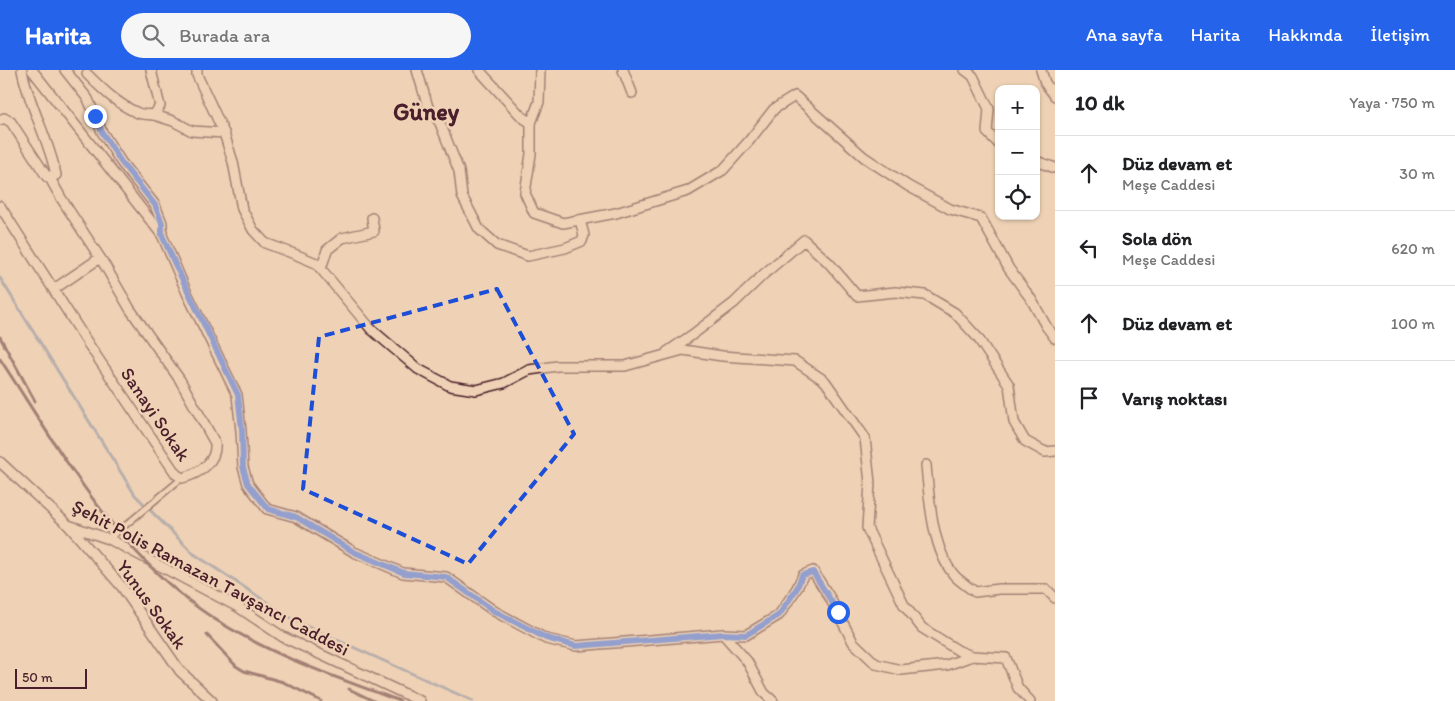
<!DOCTYPE html>
<html lang="tr">
<meta charset="utf-8">
<style>
body{margin:0;font-family:Itim,sans-serif;background:#f6f6f6;color:#202124}
.controls{position:absolute;right:15px;top:15px;display:grid;overflow:hidden;border-radius:10px;box-shadow:0 1px 4px #0004}
.controls button{width:45px;height:45px;display:grid;place-items:center;padding:0;border:0;border-bottom:1px solid #e0e0e0;background:#fff;color:#202124;font:25px sans-serif}
.scale{position:absolute;left:15px;bottom:12px;width:72px;box-sizing:border-box;padding-left:5px;border:2px solid #4a1f2b;border-top:0;font-size:14px;line-height:18px;white-space:nowrap;color:#4a1f2b;-webkit-text-stroke:4px #efd2b5;paint-order:stroke}
.stop{position:absolute;width:15px;height:15px;margin:-11px;border:4px solid #2563eb;border-radius:50%;background:#fff}
.stop.end{background:#2563eb;border-color:#fff;box-shadow:0 1px 5px #0008}
.list{margin:0;padding:0;list-style:none}
h2{display:flex;justify-content:space-between;align-items:center;height:65px;margin:0;padding:0 20px;font-size:21px}
h2 small{font-size:16px;font-weight:400;color:#757577}
.list li{display:grid;grid-template-columns:32px 1fr auto;gap:15px;align-items:center;box-sizing:border-box;height:75px;padding:0 20px;border-top:1px solid #e0e0e0}
.list b{display:block;font-size:19px;white-space:nowrap}
.list p{margin:0;font-size:16px;white-space:nowrap;color:#757577}
.list em{font-size:16px;font-style:normal;color:#757577}
.icon{flex:none;width:28px;height:28px;fill:none;stroke:currentColor;stroke-width:2;stroke-linecap:round;stroke-linejoin:round}
.map{position:relative;flex:none;width:1055px;height:631px;overflow:hidden}
header{display:flex;align-items:center;gap:30px;box-sizing:border-box;height:70px;padding:0 25px;background:#2563eb;color:#fff}
header strong{font-size:24px}
nav{display:flex;gap:28px;margin-inline-start:auto;font-size:18px}
.search{width:350px;height:45px;background:#f6f6f6;display:flex;align-items:center;gap:12px;box-sizing:border-box;padding:0 18px;border-radius:28px;color:#757577;font-size:19px}
main{display:flex}
aside{flex:1;background:#fff}
.map>svg:first-child{display:block}
</style>
<header>
<strong>Harita</strong>
<div class="search"><svg class="icon" aria-label="search" viewBox="0 0 24 24"><circle cx="10" cy="10" r="6"/><path d="M15 15l6 6"/></svg>Burada ara</div>
<nav><a>Ana sayfa</a><a>Harita</a><a>Hakkında</a><a>İletişim</a></nav>
</header>
<main>
<div class="map">
<svg width="1055" height="631" viewBox="0 0 1055 631">
<rect width="100%" height="100%" fill="#efd2b5"/>
<filter id="ink" filterUnits="userSpaceOnUse"><feTurbulence type="fractalNoise" baseFrequency=".02" numOctaves="2"/><feDisplacementMap in="SourceGraphic" scale="10" xChannelSelector="R" yChannelSelector="G"/><feConvolveMatrix kernelMatrix="1 2 1 2 8 2 1 2 1" color-interpolation-filters="sRGB"/></filter>
<g filter="url(#ink)">
<g fill="none" stroke-linecap="round" stroke-linejoin="round">
<path stroke="#7583a1" stroke-width="3" d="M0 208 135 425 194 484 295 551 473 631"/>
<defs>
<path id="lane" d="M109 469 182 408"/>
<g id="street">
<path d="M32 0 162 165 187 223 237 325 241 361 243 397 248 414 267 439 296 447 354 482 403 503 446 507 494 541 546 569 576 576 723 564 746 565 779 545 797 518 803 505 813 501 830 528 853 572 876 594 901 600 947 595 972 586 1006 588 1018 618 1030 631"/>
<path d="M65 0 88 29 102 62 121 92 155 135 162 153V165"/>
<path d="M197 0V5L224 63 233 92 242 139 253 160 265 173 297 185 316 193 371 259 418 299 450 316 476 320 504 313 529 300 557 296H625L683 280 722 286 795 291 825 311 865 368 870 413 867 458 904 535 922 558 959 581 972 586"/>
<path d="M417 0 428 37 440 53 459 101 462 126 479 159 497 175 528 186 565 178 582 171 584 165 580 150"/>
<path d="M479 0 522 47 531 53 539 32 540 0"/>
<path d="M623 0 632 23"/>
<path d="M965 0 973 6 989 39 987 62 999 74"/>
<path d="M1041 0 1045 13 1055 26"/>
<path d="M87 4C101 18 118 35 138 43 142 45 149 44 154 45L160 36 151 0"/>
<path d="M154 45 173 51 192 61 224 63"/>
<path d="M0 50 4 48 11 52 47 107 56 105C49 69 29 36 22 0"/>
<path d="M531 53V84L525 123 534 143 563 153 616 143 688 121 723 100 749 71 774 39 795 26 864 87 908 116 950 139 981 148 1009 199 1031 229 1046 256 1055 268"/>
<path d="M1036 91 1055 98"/>
<path d="M0 136 89 275 176 404 182 408C199 404 217 392 215 373L180 310 130 239 104 194 61 128 51 110V106"/>
<path d="M321 199 327 180 342 168 374 161 372 148"/>
<path d="M54 219 100 188"/>
<path d="M667 282 692 265 734 233 764 204 804 170 829 193 857 226 895 222 925 225 955 243 978 268 1009 315 1014 352 1025 371 1045 382 1055 381"/>
<path d="M0 392 68 455 109 469 238 537 283 567 420 631"/>
<path d="M926 395C929 427 932 479 954 505 959 511 969 517 975 522L999 519H1046L1055 528"/>
<path d="M69 456 122 517 180 601 212 631"/>
<path d="M723 564 747 591 764 623 773 631"/>
</g>
</defs>
<use href="#lane" stroke="#4a1f2b" stroke-width="8"/>
<use href="#street" stroke="#4a1f2b" stroke-width="12"/>
<use href="#lane" stroke="#efd2b5" stroke-width="4.5"/>
<use href="#street" stroke="#efd2b5" stroke-width="9"/>
<g stroke="#4a1f2b" stroke-width="3">
<path d="M0 267 35 331"/>
<path d="M0 289C61 382 118 486 213 548 270 585 337 608 400 631"/>
<path d="M207 565 236 596 244 601 283 612 321 631"/>
<path d="M349 619 374 631"/>
</g>
</g>
</g>
<g fill="none" stroke-linecap="round" stroke-linejoin="round" filter="url(#ink)">
<path stroke="#2563eb" stroke-width="6" d="M95 46 102 62 121 92 155 135 162 153V165L175 194 238 325 242 360 243 397 248 414 268 439 296 447 354 482 404 503 446 507 494 541 546 568 576 576 723 564 746 565 779 545 797 518 802 505 813 502 838 542"/>
</g>
<path d="M0 0H1055V631H0ZM497 219 574 364 468 494 303 419 319 267Z" fill="#efd2b5" fill-opacity=".55" fill-rule="evenodd"/>
<path fill="none" stroke="#1d4ed8" stroke-width="4" stroke-dasharray="10 6" stroke-linejoin="round" d="M497 219 574 364 468 494 303 419 319 267Z"/>
<g text-anchor="middle" stroke-width="5" stroke-linejoin="round" paint-order="stroke">
<g font-size="19" fill="#4a1f2b" stroke="#efd2b5">
<text transform="translate(156 344) rotate(56)" y="7">Sanayi Sokak</text>
<text transform="translate(211 507) rotate(28)" y="7">Şehit Polis Ramazan Tavşancı Caddesi</text>
<text transform="translate(152 534) rotate(54)" y="7">Yunus Sokak</text>
</g>
<g font-size="24" font-weight="bold" fill="#4a1f2b" stroke="#efd2b5">
<text x="426" y="50">Güney</text>
</g>
</g>
</svg>
<div class="controls">
<button>+</button>
<button>−</button>
<button><svg class="icon" aria-label="locate" viewBox="0 0 24 24"><circle cx="12" cy="12" r="6"/><path d="M12 2v4M12 18v4M2 12h4M18 12h4"/></svg></button>
</div>
<div class="scale">50 m</div>
<div class="stop" style="left:838px;top:542px"></div>
<div class="stop end" style="left:95px;top:46px"></div>
</div>
<aside>
<h2>10 dk<small>Yaya · 750 m</small></h2>
<ul class="list">
<li><svg class="icon" aria-label="ahead" viewBox="0 0 24 24"><path d="M12 20V5M6 11l6-6 6 6"/></svg><div><b>Düz devam et</b><p>Meşe Caddesi</p></div><em>30 m</em></li>
<li><svg class="icon" aria-label="left" viewBox="0 0 24 24"><path d="M17 20v-9H6M10 6l-5 5 5 5"/></svg><div><b>Sola dön</b><p>Meşe Caddesi</p></div><em>620 m</em></li>
<li><svg class="icon" aria-label="ahead" viewBox="0 0 24 24"><path d="M12 20V5M6 11l6-6 6 6"/></svg><div><b>Düz devam et</b></div><em>100 m</em></li>
<li><svg class="icon" aria-label="arrive" viewBox="0 0 24 24"><path d="M6 21V4h12l-3 4 3 4H6"/></svg><div><b>Varış noktası</b></div></li>
</ul>
</aside>
</main>
